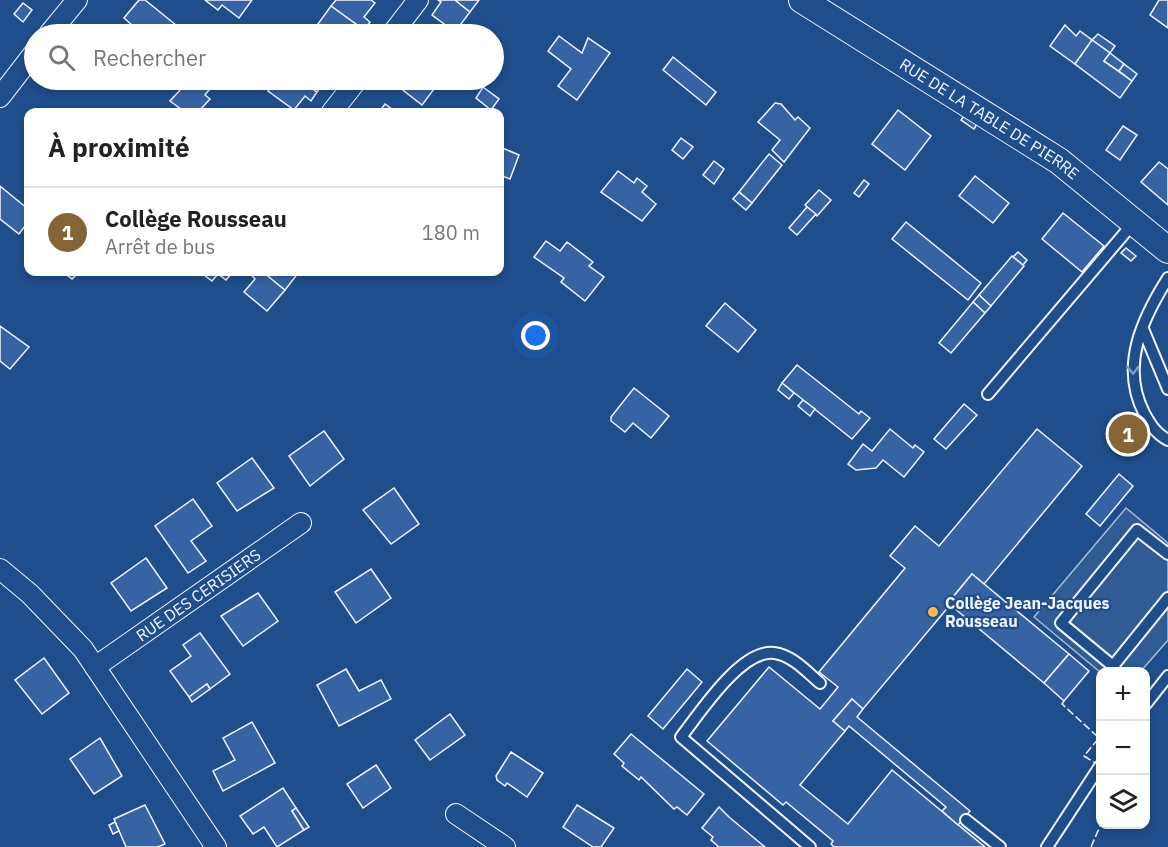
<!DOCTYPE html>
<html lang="fr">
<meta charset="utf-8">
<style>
body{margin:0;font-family:"IBM Plex Sans",sans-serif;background:#f2f2f2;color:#222}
.controls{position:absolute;right:18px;bottom:18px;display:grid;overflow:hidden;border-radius:12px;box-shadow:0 3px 9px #0003}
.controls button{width:54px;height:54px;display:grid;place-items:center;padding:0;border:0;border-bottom:2px solid #e0e0e0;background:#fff;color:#222;font:30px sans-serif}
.you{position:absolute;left:536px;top:336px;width:21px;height:21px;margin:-15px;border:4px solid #fff;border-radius:50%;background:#1a73e8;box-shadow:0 0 0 9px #1a73e833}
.badge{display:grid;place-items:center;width:39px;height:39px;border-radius:50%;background:#856535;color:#fff;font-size:20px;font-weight:700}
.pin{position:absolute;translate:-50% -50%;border:3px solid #fff;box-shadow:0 2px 6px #0006}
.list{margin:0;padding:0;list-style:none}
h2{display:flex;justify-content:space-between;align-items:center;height:78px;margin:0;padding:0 24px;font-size:26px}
h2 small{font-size:20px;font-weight:400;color:#767676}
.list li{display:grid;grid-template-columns:39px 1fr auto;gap:18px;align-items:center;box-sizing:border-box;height:90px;padding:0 24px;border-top:2px solid #e0e0e0}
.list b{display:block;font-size:22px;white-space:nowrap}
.list p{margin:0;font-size:20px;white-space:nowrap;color:#767676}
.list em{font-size:20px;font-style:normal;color:#767676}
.icon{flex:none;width:33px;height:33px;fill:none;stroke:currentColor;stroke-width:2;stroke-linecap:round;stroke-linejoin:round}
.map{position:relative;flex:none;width:1168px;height:847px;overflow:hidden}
.search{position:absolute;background:#fff;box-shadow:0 3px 9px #0003;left:24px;top:24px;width:480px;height:66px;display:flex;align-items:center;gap:15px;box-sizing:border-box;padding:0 21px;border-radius:33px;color:#767676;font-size:22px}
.panel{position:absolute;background:#fff;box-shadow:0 3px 9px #0003;left:24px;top:108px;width:480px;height:168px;border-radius:12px}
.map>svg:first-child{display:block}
</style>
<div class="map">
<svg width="1168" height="847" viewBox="0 0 1168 847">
<rect width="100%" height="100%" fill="#1f4e8c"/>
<path fill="#305b95" stroke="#a8bbd7" stroke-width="1.5" d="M1126 508 1168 543V640L1141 671 1100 672 1034 617Z"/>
<g fill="#3563a3" stroke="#f2f6ff" stroke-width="1.5">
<path d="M139 0H145L176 25 169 34H142L124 18Z"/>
<path d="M205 0H252L239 18 222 5 218 10Z"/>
<path d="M336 0H371L375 3 364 17 370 22 364 30 331 6Z"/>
<path d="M438 0H455L470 12 455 32 432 15 441 2Z"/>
<path d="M455 0H479L470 12Z"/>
<path d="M1159 0H1168V28L1150 15Z"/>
<path d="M23 3 32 10 23 22 14 14Z"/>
<path d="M331 6 364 30 361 34H323L315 28Z"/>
<path d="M1065 25 1076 36 1080 31 1092 40 1075 64 1050 46Z"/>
<path d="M1098 34 1115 46 1110 53 1092 40Z"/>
<path d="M559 36 582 53 588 38 610 53 577 100 558 86 571 69 548 51Z"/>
<path d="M1092 40 1110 53 1104 61 1132 81 1120 98 1075 64Z"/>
<path d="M1110 53 1124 64 1119 71 1104 61Z"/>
<path d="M673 57 716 92 706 105 663 70Z"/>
<path d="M1124 64 1137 74 1132 81 1119 71Z"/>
<path d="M185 80H217L205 95 210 99 198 112H185L170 101 183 87 180 85Z"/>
<path d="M276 80H300L317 92 311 101 305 96 294 110 268 91Z"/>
<path d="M300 80H317L323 84 317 92Z"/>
<path d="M404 80H430L437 85 422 105 399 87Z"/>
<path d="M483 87 499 99 491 110 476 98Z"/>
<path d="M775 103 781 104 795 120 798 117 810 128 784 162 772 150 780 140 758 122Z"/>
<path d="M385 104 396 112H379Z"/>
<path d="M898 110 931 136 905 170 872 144Z"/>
<path d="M964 116 977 124 974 129 961 120Z"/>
<path d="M1123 126 1137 135 1120 160 1106 150Z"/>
<path d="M681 138 693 147 683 159 672 150Z"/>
<path d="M500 147 519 155 510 179 500 175Z"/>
<path d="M769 154 782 165 752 203 739 192Z"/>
<path d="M714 161 724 169 714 184 703 175Z"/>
<path d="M1159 162 1168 169V205L1141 182Z"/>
<path d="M618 171 634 183 637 178 647 186 642 192 656 204 642 221 601 192Z"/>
<path d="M975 176 1009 203 993 223 959 196Z"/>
<path d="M864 180 869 184 859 197 854 193Z"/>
<path d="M0 186 28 209V222L19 234 0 219Z"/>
<path d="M819 190 831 200 817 216 805 205Z"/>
<path d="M739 192 752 203 746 210 733 199Z"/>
<path d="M807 207 816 214 797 235 789 228Z"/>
<path d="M1063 213 1104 246 1082 272 1042 239Z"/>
<path d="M906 222 981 283 968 300 892 239Z"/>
<path d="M546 241 560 251 567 242 593 262 589 266 604 277 585 301 561 282 564 278 534 257Z"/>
<path d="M1126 248 1136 256 1131 261 1121 253Z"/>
<path d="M1018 252 1027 260 1023 265 1013 257Z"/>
<path d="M1012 256 1024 266 991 306 979 295Z"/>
<path d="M63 272H79L72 279Z"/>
<path d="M200 272H233L226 280 218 274 212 281Z"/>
<path d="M249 272H263L285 290 267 311 244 292 255 279Z"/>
<path d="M263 272H299L285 290Z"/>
<path d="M979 295 991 306 985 313 973 302Z"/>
<path d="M973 302 985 313 951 353 939 343Z"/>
<path d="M725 303 756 330 738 352 706 326Z"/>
<path d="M0 326 29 347 10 369 0 361Z"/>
<path d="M797 365 859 414 861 411 870 418 852 439 782 383Z"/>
<path d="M782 383 794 393 789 399 778 390Z"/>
<path d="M634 388 669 416 651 438 633 423 625 432 611 421V417Z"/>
<path d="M803 400 815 409 810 416 798 406Z"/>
<path d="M964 404 977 415 946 449 934 439Z"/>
<path d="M890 429 913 448 915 445 924 452 904 477 883 460 876 468 856 470 848 464 863 444 872 451Z"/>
<path d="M1037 429 1082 466 984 584 972 574 948 603 950 605 863 709 852 699 833 721 845 731 800 785 848 824 892 770 985 847H834L831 844 833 841 786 802 783 805 707 741 769 667 820 709 838 687 819 672 905 568 890 556 915 526 939 546Z"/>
<path d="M324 431 344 459 310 486 289 456Z"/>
<path d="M252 458 274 488 237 511 217 483Z"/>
<path d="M1119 474 1133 486 1100 526 1086 514Z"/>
<path d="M394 488 419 524 391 544 363 510Z"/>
<path d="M193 499 212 526 191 541 206 561 188 573 155 526Z"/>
<path d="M146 558 167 588 131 611 111 583Z"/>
<path d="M371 569 391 598 356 623 335 592Z"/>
<path d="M972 574 1069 654 1044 683 948 603Z"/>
<path d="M258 593 278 621 243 646 221 616Z"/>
<path d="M200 633 230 674 210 689 207 684 189 697 170 671 191 656 183 645Z"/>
<path d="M1069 654 1089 671 1064 701 1044 683Z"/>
<path d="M44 658 69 693 42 714 15 680Z"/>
<path d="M346 669 359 691 381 680 391 699 339 726 317 685Z"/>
<path d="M687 669 702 682 663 729 648 716Z"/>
<path d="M207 684 210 689 192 702 189 697Z"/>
<path d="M852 699 863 709 857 717 970 811 958 825 942 811 946 807 849 726 845 731 833 721Z"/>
<path d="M450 714 465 735 430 760 415 740Z"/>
<path d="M252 722 275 763 223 791 213 771 235 760 223 738Z"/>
<path d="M631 734 704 794 687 815 677 807 674 809 641 777 639 780 622 766 624 763 614 754Z"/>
<path d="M100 738 122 776 94 794 70 759Z"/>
<path d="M511 752 543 773 527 797 507 783 505 786 497 780 496 776Z"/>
<path d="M376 765 391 788 363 808 347 784Z"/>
<path d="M283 788 296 808 292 811 304 830 277 847 264 827 253 834 240 816Z"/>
<path d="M145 805 165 844 158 847H126L114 819Z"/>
<path d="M577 805 614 828 601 847H593L563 827Z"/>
<path d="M719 807 729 817 765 847H719L711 840 713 837 702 828Z"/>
<path d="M296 808 309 827 304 830 292 811Z"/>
<path d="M115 822 119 831 113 834 109 825Z"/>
</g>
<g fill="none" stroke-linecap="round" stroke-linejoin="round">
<defs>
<g id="service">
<path d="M1168 278C1142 319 1120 366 1144 413 1150 424 1156 434 1168 440"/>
<path d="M1143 329 1168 389"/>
<path d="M988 394 1135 221"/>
<path d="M1168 554 1137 530 1061 623 1113 666 1168 598"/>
<path d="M1146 704 1168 676"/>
<path d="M966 820 1000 847"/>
<path d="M810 847 681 737C700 713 741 649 774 653 792 655 807 672 820 683"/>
<path d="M1047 847 1100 766"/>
</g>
<g id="minor">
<path d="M49 34 77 0"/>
<path d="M392 34 418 0"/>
<path d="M0 97 34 53"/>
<path d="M332 112 357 80"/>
<path d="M0 569 30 594 83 649 216 847"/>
<path id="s1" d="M95 667 301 523"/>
<path d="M456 814 505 847"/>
</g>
<g id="tertiary">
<path id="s2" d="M802 0 1059 161 1168 250"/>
</g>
</defs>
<use href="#service" stroke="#f2f6ff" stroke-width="14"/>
<use href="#minor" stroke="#f2f6ff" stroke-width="22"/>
<use href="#tertiary" stroke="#f2f6ff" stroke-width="28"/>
<use href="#service" stroke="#1f4e8c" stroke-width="10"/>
<use href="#minor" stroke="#1f4e8c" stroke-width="20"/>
<use href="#tertiary" stroke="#1f4e8c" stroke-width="26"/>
<g stroke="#f2f6ff" stroke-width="1.5" stroke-dasharray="8 3" stroke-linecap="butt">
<path d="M1064 701 1062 704 1099 738 1084 756 1100 766"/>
<path d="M1091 847 1101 824"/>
</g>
</g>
<defs><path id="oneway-chevron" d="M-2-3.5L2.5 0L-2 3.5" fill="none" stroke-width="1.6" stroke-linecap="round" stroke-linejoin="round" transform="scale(1.5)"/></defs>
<use stroke="#7e9ac0" href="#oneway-chevron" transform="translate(1133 370) rotate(89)"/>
<circle fill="#ffb74d" stroke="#1f4e8c" stroke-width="2" cx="933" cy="612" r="6"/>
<g text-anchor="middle" stroke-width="4.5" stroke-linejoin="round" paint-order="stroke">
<g font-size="16" fill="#f2f6ff" stroke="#1f4e8c">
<text dy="6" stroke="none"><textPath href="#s2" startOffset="222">RUE DE LA TABLE DE PIERRE</textPath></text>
<text dy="6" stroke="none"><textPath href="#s1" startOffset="126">RUE DES CERISIERS</textPath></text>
</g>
<g font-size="16" font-weight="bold" fill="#f2f6ff" stroke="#1f4e8c" text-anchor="start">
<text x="945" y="609">Collège Jean-Jacques<tspan x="945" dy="18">Rousseau</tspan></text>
</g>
</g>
</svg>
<div class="controls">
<button>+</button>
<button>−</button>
<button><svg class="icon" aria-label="layers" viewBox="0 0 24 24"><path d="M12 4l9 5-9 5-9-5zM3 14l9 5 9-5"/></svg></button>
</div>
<div class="you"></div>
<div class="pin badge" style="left:1128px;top:434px">1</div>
<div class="search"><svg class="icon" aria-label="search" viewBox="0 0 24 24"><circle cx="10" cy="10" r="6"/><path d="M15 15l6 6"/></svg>Rechercher</div>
<section class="panel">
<h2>À proximité<small></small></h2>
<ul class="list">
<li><span class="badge">1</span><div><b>Collège Rousseau</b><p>Arrêt de bus</p></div><em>180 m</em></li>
</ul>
</section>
</div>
